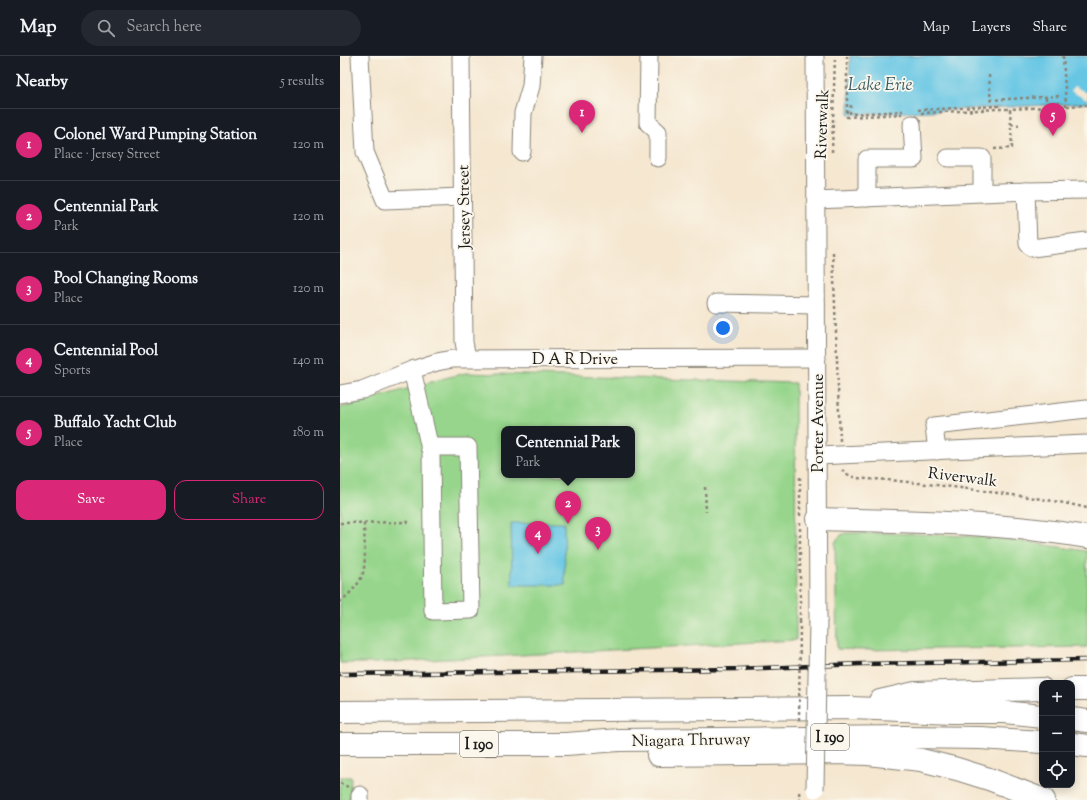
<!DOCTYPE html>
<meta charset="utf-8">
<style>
body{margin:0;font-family:"Sorts Mill Goudy",serif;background:#242831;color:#f1f3f6}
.controls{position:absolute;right:12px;bottom:12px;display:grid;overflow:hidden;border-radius:8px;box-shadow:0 2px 10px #0003}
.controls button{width:36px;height:36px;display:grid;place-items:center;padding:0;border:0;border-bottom:1px solid #363941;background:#171b24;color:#f1f3f6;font:20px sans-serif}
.you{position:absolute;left:383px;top:272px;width:14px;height:14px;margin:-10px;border:3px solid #fff;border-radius:50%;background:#1a73e8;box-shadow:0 0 0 6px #1a73e833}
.badge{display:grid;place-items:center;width:26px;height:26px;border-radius:50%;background:#db2777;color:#fff;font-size:13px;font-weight:700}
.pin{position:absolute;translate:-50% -33px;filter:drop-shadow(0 1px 2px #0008)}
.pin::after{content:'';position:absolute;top:21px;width:14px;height:12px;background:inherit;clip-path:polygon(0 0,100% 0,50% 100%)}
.popup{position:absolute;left:161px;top:370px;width:134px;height:52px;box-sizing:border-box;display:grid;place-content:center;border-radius:8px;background:#171b24;filter:drop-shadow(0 1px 3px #0005);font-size:13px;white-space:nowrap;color:#9ea1a6}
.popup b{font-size:15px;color:#f1f3f6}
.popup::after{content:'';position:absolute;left:50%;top:100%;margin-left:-8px;border:8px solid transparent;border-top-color:#171b24}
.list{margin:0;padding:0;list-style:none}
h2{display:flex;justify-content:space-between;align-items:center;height:52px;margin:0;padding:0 16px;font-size:17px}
h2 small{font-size:13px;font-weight:400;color:#9ea1a6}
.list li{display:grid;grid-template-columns:26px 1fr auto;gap:12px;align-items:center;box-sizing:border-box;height:72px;padding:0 16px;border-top:1px solid #363941}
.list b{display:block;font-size:15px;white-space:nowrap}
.list p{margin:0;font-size:13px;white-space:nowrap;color:#9ea1a6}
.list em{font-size:13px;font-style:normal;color:#9ea1a6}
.actions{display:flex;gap:8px;padding:12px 16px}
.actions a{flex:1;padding:9px 0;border:1px solid #db2777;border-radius:12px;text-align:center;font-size:14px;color:#db2777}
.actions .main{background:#db2777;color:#fff}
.icon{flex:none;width:22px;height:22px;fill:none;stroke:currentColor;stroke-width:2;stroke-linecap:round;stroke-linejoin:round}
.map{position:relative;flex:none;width:747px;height:744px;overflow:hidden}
header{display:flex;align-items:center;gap:24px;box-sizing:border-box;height:56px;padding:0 20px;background:#171b24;border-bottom:1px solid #363941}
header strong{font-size:19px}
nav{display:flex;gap:22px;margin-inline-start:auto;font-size:14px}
.search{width:280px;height:36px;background:#242831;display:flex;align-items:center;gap:10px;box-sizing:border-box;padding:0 14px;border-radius:22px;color:#9ea1a6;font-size:15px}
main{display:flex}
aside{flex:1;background:#171b24}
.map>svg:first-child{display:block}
</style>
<header>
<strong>Map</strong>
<div class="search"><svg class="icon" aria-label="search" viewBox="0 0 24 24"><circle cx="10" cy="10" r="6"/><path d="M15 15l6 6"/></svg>Search here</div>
<nav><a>Map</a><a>Layers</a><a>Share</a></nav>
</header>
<main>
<aside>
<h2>Nearby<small>5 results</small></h2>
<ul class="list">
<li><span class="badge">1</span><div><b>Colonel Ward Pumping Station</b><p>Place · Jersey Street</p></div><em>120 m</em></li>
<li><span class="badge">2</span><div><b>Centennial Park</b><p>Park</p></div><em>120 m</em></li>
<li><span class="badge">3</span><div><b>Pool Changing Rooms</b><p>Place</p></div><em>120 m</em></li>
<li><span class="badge">4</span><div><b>Centennial Pool</b><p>Sports</p></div><em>140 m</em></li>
<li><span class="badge">5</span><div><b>Buffalo Yacht Club</b><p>Place</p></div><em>180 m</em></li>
</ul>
<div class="actions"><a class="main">Save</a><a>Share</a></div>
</aside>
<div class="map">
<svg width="747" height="744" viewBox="0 0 747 744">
<rect width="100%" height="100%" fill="#fbf7ec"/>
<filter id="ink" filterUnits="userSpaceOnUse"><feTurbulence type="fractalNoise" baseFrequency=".025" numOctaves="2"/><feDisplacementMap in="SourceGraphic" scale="8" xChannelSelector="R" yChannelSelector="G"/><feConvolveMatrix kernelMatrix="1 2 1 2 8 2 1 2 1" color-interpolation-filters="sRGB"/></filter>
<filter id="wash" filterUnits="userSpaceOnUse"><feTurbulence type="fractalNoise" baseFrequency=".012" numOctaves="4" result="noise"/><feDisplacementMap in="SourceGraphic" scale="16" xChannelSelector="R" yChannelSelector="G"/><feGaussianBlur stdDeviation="0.9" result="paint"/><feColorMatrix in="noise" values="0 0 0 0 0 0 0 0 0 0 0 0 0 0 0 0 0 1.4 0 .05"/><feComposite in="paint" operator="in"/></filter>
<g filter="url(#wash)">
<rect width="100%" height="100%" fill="#f5e7d0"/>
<g fill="#96d58b" stroke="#597854" fill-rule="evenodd">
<path d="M126 317 455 327 456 584 34 607H0V352L105 322ZM164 373H292V419H164Z"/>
<path d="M507 477C552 477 597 478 641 481 677 484 712 490 747 495V591L522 594 497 593 495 487C498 481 501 478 507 477Z"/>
<path d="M0 721H11L9 744H0Z"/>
</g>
<g fill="#66c6e4" stroke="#417180">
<path d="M510 0H747V47L509 59Z"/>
<path d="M171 467H224L225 529H172Z"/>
</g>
<path fill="#f5e7d0" d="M734 30 747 37V44L731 35Z"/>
</g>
<g filter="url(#ink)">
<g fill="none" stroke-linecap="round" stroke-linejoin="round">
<defs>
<g id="minor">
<path d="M20 0 25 96 45 144 122 141"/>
<path d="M121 0 124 286 127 302"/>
<path d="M309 0 308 67 318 76V102"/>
<path d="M475 0 478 565"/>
<path d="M182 96 183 57 191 30 193 0"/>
<path d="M608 102H642V137"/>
<path d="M686 135 688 188 692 192 747 185"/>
<path d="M527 142V103H574L572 68"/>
<path d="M476 144 686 135 747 134"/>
<path d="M376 247 476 249"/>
<path d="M72 314 91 397 93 555 131 554 128 391H89"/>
<path d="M0 338 22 334 72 314 97 306 112 303 477 302"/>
<path d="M597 395 594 370 747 353"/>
<path d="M477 400 747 388"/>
<path d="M20 744V739"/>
</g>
<g id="highway">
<path d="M478 463C568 465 658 466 747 481"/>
<path d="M732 633H747"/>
<path d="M540 645 575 637 702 633"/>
<path d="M0 656 511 652 613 656H664L702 660"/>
<path d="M732 663 747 665"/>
<path d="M0 688H226L279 684 566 681 640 682 702 686"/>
<path d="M732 688 747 690"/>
<path d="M318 699 494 697 528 698 581 704 617 713 649 723 704 744"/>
</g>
</defs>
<use href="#minor" stroke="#888276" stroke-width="19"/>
<use href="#highway" stroke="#888276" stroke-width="24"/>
<g stroke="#888276" stroke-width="2.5" stroke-dasharray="3 3" stroke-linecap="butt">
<path d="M507 0V61L562 58"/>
<path d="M723 0 726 50"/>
<path d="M649 19 651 50"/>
<path d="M706 41V48L719 47 720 50"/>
<path d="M650 44 720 40"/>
<path d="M511 49 510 58 563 55"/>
<path d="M578 54 658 50V53"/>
<path d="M581 57 658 53H670"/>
<path d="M671 68 679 69"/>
<path d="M654 93 672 92 670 53 747 49"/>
<path d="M492 96 495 0"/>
<path d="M493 196 500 385"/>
<path d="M502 414C514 426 532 422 548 424 590 428 631 433 672 439 697 442 722 446 747 452"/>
<path d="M365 431 366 456"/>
<path d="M460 460V421"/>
<path d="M0 467 70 466"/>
<path d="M0 546C8 539 18 530 22 520 27 508 24 480 24 467"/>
<path d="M460 565V467"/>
<path d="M0 727 8 731"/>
<path d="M459 736 460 744"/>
</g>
<use href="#minor" stroke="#fff" stroke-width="17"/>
<use href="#highway" stroke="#fff" stroke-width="22"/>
<defs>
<path id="rail" d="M0 618 397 613 521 608 747 604"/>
</defs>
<use href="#rail" stroke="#1c1c1c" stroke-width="4.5"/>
<use href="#rail" stroke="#fbf7ec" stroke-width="3" stroke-dasharray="9" stroke-linecap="butt"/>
<defs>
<path id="minor-bridge" d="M475 733 478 565"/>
</defs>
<use href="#minor-bridge" stroke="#888276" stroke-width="19" stroke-linecap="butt"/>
<path stroke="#888276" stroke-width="2.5" stroke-dasharray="3 3" stroke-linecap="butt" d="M459 664 460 565"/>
<use href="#minor-bridge" stroke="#fff" stroke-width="17"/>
</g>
</g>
<g text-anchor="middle" stroke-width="3.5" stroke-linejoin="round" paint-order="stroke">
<g fill="#fbf7ec" stroke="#5f5e5a" stroke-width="1">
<rect x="471" y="668" width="38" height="26" rx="3"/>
<rect x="120" y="675" width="38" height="26" rx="3"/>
</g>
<g font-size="15" font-weight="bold" fill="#1c1c1c">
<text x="490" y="686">I 190</text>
<text x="139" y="693">I 190</text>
</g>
<g font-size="16" fill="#1c1c1c" stroke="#fbf7ec">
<text transform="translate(481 68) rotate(-88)" y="6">Riverwalk</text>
<text transform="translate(123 151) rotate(-91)" y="6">Jersey Street</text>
<text x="235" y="308">D A R Drive</text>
<text transform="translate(477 367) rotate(-90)" y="6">Porter Avenue</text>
<text transform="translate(623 420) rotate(7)" y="6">Riverwalk</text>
<text transform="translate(351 683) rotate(-1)" y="6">Niagara Thruway</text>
</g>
<g font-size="17" font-style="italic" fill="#365862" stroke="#fbf7ec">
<text x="540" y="34">Lake Erie</text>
</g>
</g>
</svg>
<div class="controls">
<button>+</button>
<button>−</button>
<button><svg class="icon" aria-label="locate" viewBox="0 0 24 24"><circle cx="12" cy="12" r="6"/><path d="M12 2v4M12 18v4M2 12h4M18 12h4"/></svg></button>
</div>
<div class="you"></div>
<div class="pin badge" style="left:242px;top:77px">1</div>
<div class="pin badge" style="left:228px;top:468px">2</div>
<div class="popup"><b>Centennial Park</b>Park</div>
<div class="pin badge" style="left:258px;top:494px">3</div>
<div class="pin badge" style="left:198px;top:498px">4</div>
<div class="pin badge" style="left:713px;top:80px">5</div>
</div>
</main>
